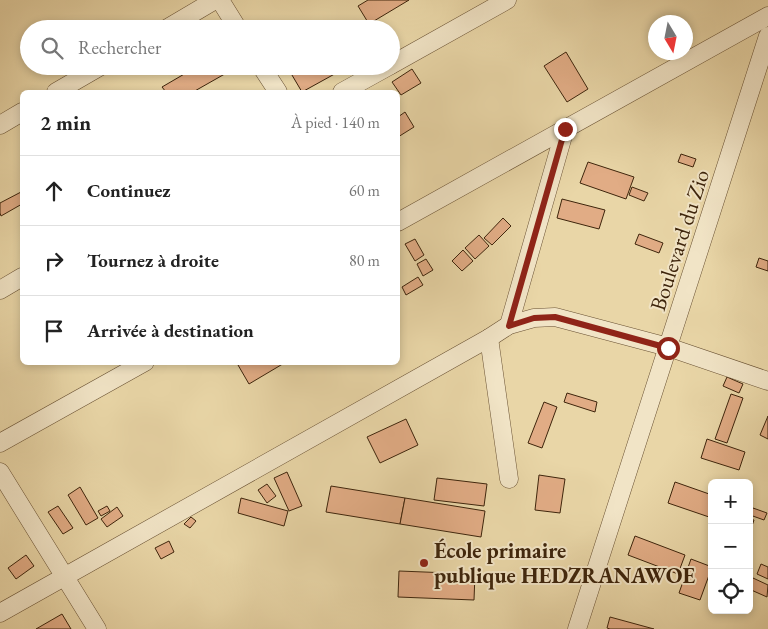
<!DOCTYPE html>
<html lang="fr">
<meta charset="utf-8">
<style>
body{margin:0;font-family:"EB Garamond",serif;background:#f2f2f2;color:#222}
.controls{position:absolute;right:15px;bottom:15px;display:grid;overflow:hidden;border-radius:8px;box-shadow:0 2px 8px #0003}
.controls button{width:45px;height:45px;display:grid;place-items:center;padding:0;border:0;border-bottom:1px solid #e0e0e0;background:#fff;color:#222;font:25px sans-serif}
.compass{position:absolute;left:648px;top:15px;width:45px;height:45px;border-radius:50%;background:#fff;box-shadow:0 2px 8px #0003;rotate:170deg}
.stop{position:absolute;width:15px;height:15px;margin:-11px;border:4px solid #8f2418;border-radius:50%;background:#fff}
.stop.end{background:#8f2418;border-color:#fff;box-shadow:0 1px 5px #0008}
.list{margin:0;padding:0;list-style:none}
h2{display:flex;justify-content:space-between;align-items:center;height:65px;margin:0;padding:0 20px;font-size:21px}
h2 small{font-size:16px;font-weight:400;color:#767676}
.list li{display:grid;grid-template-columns:32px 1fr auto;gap:15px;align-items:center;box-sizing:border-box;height:70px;padding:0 20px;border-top:1px solid #e0e0e0}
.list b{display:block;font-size:19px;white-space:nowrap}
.list em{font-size:16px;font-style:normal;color:#767676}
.icon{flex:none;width:28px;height:28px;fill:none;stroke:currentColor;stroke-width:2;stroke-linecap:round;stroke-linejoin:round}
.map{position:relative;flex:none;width:768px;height:629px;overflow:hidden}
.search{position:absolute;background:#fff;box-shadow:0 2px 8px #0003;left:20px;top:20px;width:380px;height:55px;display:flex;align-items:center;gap:12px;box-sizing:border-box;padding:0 18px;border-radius:28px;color:#767676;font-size:19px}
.panel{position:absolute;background:#fff;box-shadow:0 2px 8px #0003;left:20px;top:90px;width:380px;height:275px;border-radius:8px}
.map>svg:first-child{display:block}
</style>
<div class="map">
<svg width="768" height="629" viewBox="0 0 768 629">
<rect width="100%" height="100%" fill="#e9d6a7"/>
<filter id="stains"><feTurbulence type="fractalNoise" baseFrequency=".004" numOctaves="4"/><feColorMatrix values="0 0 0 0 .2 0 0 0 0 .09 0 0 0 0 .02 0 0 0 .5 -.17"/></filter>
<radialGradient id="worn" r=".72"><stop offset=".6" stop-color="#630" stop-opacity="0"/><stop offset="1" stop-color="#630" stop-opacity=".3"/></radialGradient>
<g fill="#e1ac85" stroke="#3e250c">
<path d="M368 0H409L369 24 358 6Z"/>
<path d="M566 52 588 89 567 102 544 66Z"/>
<path d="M198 66H227L230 71 193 92H166L162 87Z"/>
<path d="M296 66H337L340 71 302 92 289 70Z"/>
<path d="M412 69 421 83 401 95 392 82Z"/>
<path d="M405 112 414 127 398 137V117Z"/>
<path d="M681 154 696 159 693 167 678 162Z"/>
<path d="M588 162 634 177 626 199 580 183Z"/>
<path d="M632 187 648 193 644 201 629 195Z"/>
<path d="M21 192 22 195V204L1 216 0 213V203Z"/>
<path d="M562 199 605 210 599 229 557 218Z"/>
<path d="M503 218 511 226 492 245 484 238Z"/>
<path d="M639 234 663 243 659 253 635 244Z"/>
<path d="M479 235 489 246 475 259 465 248Z"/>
<path d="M415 239 424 255 415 261 405 244Z"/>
<path d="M463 250 473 261 462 271 452 261Z"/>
<path d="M759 258 768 261V271L756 267Z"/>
<path d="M426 259 433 270 423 276 417 264Z"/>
<path d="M418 277 423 285 406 295 402 287Z"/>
<path d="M242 362H286L249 384 238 365Z"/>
<path d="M727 377 743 384 739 393 723 386Z"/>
<path d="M567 393 597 402 595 412 564 402Z"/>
<path d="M731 394 743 398 727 443 715 439Z"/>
<path d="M544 402 557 407 542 448 528 443Z"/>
<path d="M768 416V439L760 435Z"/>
<path d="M406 419 418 445 380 463 367 437Z"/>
<path d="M707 439 745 452 739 470 701 458Z"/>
<path d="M287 472 302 506 289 511 274 478Z"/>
<path d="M539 475 565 479 560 513 535 510Z"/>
<path d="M437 478 487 484 484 506 434 500Z"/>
<path d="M675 482 712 495V518L668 503Z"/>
<path d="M267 484 276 496 267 503 258 490Z"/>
<path d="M331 486 405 498 400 524 326 512Z"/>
<path d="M80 487 98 518 86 525 68 495Z"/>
<path d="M241 498 288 511 284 526 238 513Z"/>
<path d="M405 498 485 511 481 537 400 524Z"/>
<path d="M58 506 73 528 63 534 48 512Z"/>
<path d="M107 506 110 511 101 516 98 511Z"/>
<path d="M117 507 123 516 107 527 101 519Z"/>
<path d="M753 508 767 513 764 520 750 515Z"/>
<path d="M191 517 196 521 190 528 184 524Z"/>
<path d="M749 519 754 520 749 535Z"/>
<path d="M635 536 685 555 678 574 628 555Z"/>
<path d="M169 541 174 552 161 559 155 548Z"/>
<path d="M26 555 34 566 16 579 8 568Z"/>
<path d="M691 559 712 567 700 600 679 593Z"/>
<path d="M761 564 768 567V579L757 574Z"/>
<path d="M399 571 475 574 474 600 398 597Z"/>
<path d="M753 578 768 585 767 597 749 589Z"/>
<path d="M62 614 71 629H36Z"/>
<path d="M610 617 654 629H610L607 628Z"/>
</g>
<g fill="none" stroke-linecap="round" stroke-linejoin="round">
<defs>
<g id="street">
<path d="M220 0 238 29"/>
<path d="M166 29 215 0"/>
<path d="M391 65 507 0"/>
<path d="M261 66 278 92"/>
<path d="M56 92 101 66"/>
<path d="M342 92 389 66"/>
<path d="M0 125 22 112"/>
<path d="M398 222 768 16"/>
<path d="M0 290 22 277"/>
<path d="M509 325 565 129"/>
<path d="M489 338 509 479"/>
<path d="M0 443 145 362"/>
<path d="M0 472 97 629"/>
<path d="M0 613 489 338 509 325 534 318 555 317 668 347 768 381"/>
<path d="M577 629 768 36"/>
</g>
</defs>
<use href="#street" stroke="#695133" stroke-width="19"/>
<use href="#street" stroke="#f1e4c6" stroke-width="18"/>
</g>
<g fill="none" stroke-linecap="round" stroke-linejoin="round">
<path stroke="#8f2418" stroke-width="6" d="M565 129 509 326 534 318 555 317 668 348"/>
</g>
<circle fill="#8f2418" stroke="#f1e4c6" stroke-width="2" cx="424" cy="563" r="5"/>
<g text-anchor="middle" stroke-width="4" stroke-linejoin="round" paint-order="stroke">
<g font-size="22" fill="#3e250c" stroke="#f1e4c6">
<text transform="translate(679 240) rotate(-72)" y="8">Boulevard du Zio</text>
</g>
<g font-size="22" font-weight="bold" fill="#3e250c" stroke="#f1e4c6" text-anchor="start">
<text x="434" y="558">École primaire<tspan x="434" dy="25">publique HEDZRANAWOE</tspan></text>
</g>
</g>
<rect width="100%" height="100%" filter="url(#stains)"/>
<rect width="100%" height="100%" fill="url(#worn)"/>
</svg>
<div class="controls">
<button>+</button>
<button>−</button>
<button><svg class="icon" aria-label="locate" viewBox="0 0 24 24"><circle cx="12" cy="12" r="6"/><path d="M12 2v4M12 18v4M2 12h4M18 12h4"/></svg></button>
</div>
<svg class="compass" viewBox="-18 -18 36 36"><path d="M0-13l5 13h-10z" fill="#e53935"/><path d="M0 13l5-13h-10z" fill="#767676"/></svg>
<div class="stop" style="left:668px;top:348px"></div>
<div class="stop end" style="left:565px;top:129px"></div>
<div class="search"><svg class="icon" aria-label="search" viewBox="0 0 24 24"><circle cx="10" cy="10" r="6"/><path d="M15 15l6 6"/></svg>Rechercher</div>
<section class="panel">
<h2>2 min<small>À pied · 140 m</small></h2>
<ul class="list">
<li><svg class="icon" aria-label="ahead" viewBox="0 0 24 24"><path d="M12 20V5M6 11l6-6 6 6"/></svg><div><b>Continuez</b></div><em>60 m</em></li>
<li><svg class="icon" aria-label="right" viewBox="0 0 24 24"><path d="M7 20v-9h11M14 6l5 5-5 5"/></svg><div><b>Tournez à droite</b></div><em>80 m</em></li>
<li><svg class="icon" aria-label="arrive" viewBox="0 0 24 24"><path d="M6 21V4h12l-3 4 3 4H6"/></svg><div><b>Arrivée à destination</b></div></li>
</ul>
</section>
</div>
